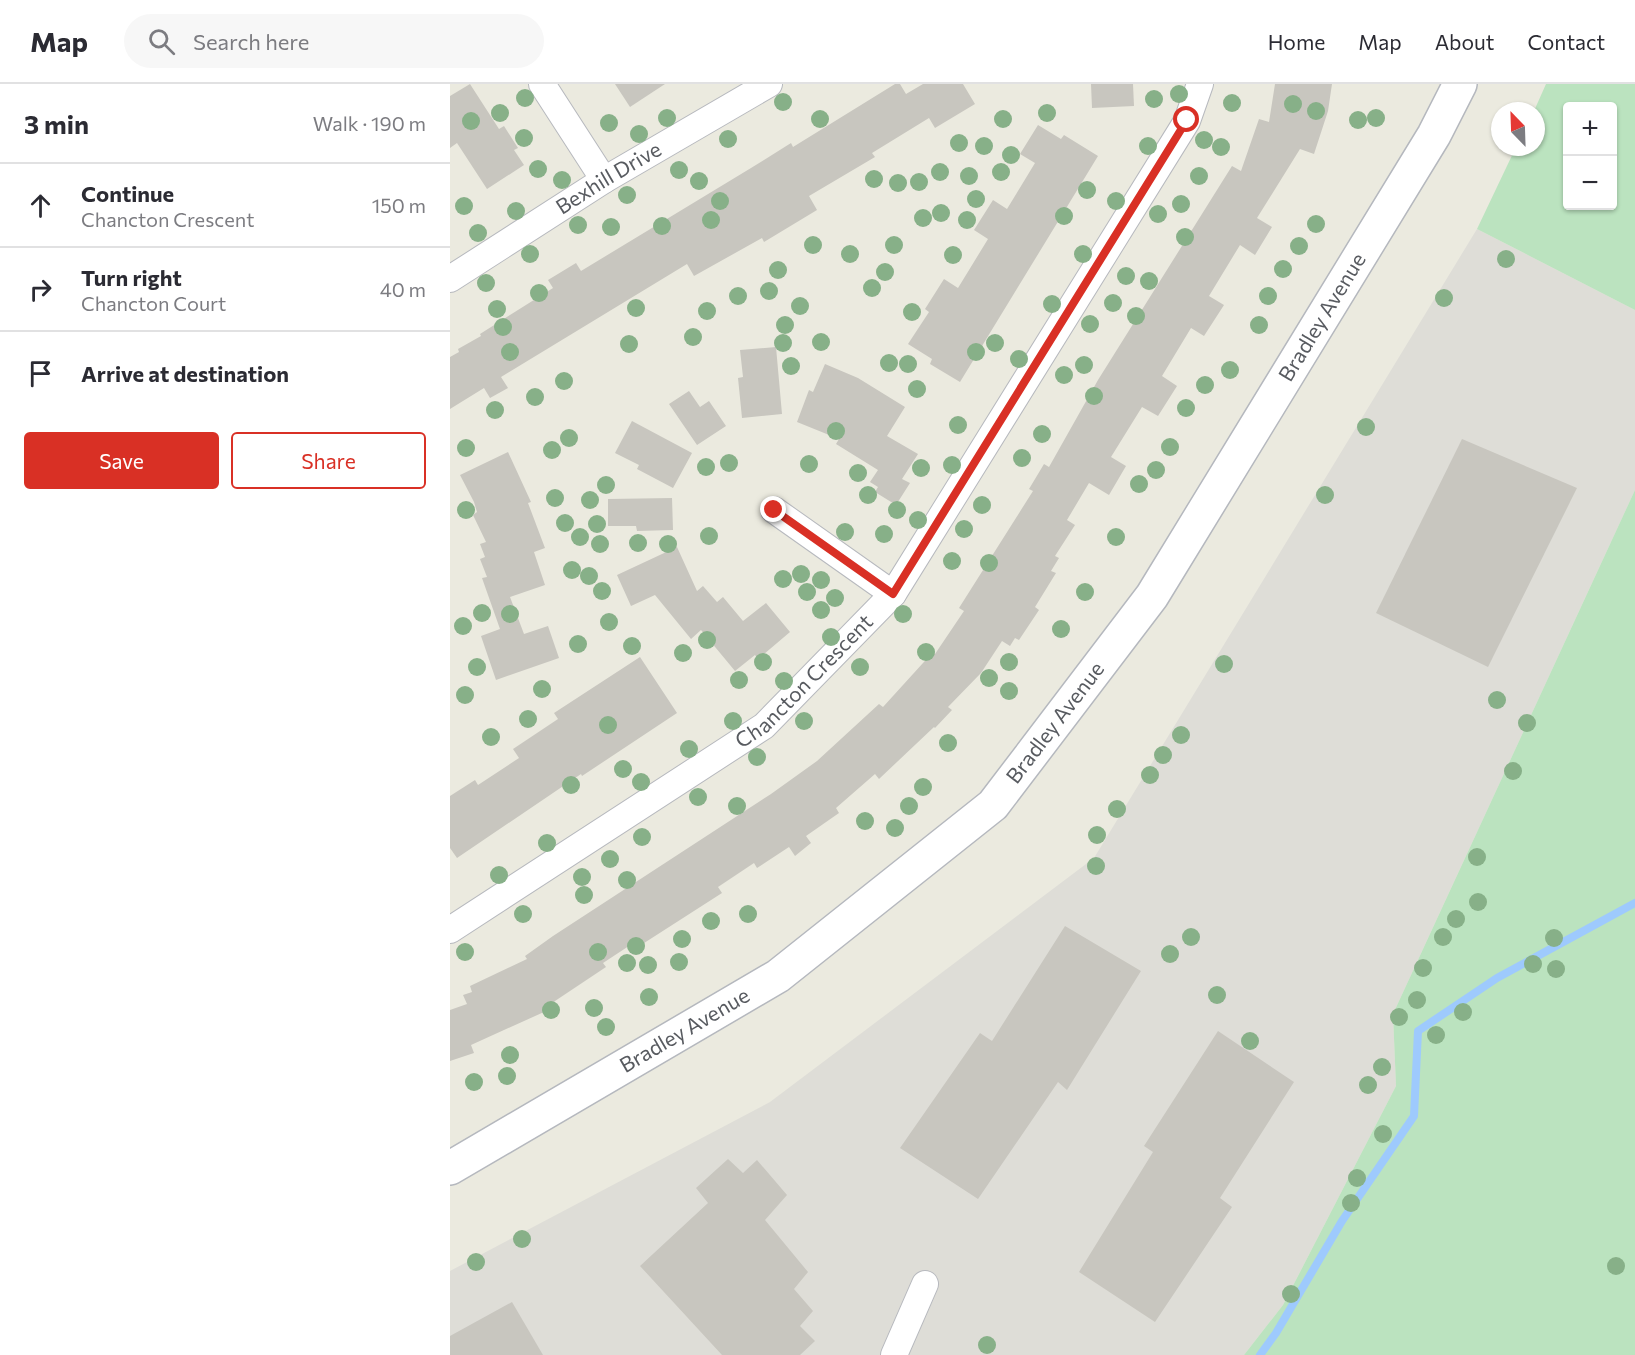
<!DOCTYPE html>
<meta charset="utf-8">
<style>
body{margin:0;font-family:Commissioner,sans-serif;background:#f7f7f7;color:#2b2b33}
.controls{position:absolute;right:18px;top:18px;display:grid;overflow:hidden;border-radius:6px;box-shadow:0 2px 4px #0004}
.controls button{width:54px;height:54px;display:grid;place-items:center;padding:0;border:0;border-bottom:2px solid #e1e1e2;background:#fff;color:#2b2b33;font:30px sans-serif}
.compass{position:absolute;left:1041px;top:18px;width:54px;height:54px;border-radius:50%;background:#fff;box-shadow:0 2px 4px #0004;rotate:337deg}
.stop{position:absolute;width:18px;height:18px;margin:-14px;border:4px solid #d93025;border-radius:50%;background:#fff}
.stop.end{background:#d93025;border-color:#fff;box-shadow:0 2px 6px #0008}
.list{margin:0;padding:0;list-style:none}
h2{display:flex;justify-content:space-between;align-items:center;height:78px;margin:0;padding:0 24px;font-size:26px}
h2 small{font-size:20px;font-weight:400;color:#7c7c81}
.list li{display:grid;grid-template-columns:39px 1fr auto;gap:18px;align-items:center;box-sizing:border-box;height:84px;padding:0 24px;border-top:2px solid #e1e1e2}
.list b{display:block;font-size:22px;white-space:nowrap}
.list p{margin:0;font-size:20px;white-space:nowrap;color:#7c7c81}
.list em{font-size:20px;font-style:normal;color:#7c7c81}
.actions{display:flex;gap:12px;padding:18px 24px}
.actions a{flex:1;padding:14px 0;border:2px solid #d93025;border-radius:6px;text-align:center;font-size:21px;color:#d93025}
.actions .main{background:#d93025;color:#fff}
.icon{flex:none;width:33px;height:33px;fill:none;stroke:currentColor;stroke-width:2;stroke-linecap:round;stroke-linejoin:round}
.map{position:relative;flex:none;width:1185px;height:1271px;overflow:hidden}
header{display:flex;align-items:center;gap:36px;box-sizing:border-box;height:84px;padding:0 30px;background:#fff;border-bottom:2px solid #e1e1e2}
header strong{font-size:28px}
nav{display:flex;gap:33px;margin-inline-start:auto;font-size:21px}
.search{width:420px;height:54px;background:#f7f7f7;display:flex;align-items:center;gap:15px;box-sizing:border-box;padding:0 21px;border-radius:33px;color:#7c7c81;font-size:22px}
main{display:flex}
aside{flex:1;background:#fff}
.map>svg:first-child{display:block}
</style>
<header>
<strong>Map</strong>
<div class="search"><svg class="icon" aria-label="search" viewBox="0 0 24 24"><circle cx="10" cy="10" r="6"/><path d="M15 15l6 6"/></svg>Search here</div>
<nav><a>Home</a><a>Map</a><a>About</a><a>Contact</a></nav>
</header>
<main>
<aside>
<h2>3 min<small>Walk · 190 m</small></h2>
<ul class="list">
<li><svg class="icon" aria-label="ahead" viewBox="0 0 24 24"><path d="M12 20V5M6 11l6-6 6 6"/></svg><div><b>Continue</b><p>Chancton Crescent</p></div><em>150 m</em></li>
<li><svg class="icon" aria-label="right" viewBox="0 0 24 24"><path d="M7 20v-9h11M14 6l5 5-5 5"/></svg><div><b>Turn right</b><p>Chancton Court</p></div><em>40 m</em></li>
<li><svg class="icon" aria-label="arrive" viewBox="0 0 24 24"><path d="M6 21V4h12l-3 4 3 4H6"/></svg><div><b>Arrive at destination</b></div></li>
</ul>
<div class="actions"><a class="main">Save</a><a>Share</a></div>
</aside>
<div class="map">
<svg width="1185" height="1271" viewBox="0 0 1185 1271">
<rect width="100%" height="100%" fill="#ebeadf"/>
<path fill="#deddd7" d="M1027 145 1185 226V406L943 930 946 1002 833 1221 794 1271H0V1187L320 1018 644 774Z"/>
<g fill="#bbe3bf" fill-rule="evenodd">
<path d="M1096 0H1185V226L1027 145 1066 63H1086V27H1084ZM1118 22H1162V122H1118Z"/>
<path d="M1185 406V1271H794L833 1221 946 1002 943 930Z"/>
</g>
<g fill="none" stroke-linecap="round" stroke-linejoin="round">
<path stroke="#9ecafd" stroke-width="8" d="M810 1271 826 1249 892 1137 964 1032 968 947 1047 894 1185 819"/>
</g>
<g fill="#c8c6bf">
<path d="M20 0 49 45 54 42 68 64 64 66 74 81 37 105 7 59 0 64V12Z"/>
<path d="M165 0H215L180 23Z"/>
<path d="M445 0H450L456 10 473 0H513L525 20 485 44 479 34 422 69 425 73 359 112 367 126 314 158 312 154 244 192 237 180 51 293 58 304 40 314 34 304 0 325V273L9 268 8 265 31 252 30 250 103 204 98 196 126 179 131 187 301 84 341 59 343 63Z"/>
<path d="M641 0H683L684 22 642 24Z"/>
<path d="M825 0H882L878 27 864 70 850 65 807 134 822 143 805 171 790 161 759 212 774 221 754 252 741 244 712 292 727 302 708 332 692 323 661 373 676 382 659 411 639 399 617 436 625 441 605 472 609 474 601 487 606 489 585 523 589 526 569 556 565 554 560 562 552 557 531 589 498 623 502 626 485 644 484 643 429 695 425 690 386 724 389 729 356 752 361 759 345 772 339 763 307 784 304 779 268 803 272 809 191 861 188 856 153 879 156 883 93 925 94 928 21 961 24 969 0 977V926L17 920 13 911 22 908 20 902 77 875 75 872 103 852 321 710 367 677 429 620 433 623 483 568 485 570 514 527 509 524 583 407 579 405 594 380 599 383 648 296 782 82 791 87 809 35 819 38Z"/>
<path d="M588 41 611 55 614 51 648 72 510 298 480 280 482 275 458 260 479 228 475 225 494 195 508 204 538 155 524 146 543 116 557 125 585 79 570 70Z"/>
<path d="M326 263 332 330 292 334 288 294 293 293 290 266Z"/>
<path d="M375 280 408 294 455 323 437 352 468 370 452 395 460 399 446 421 425 408 428 403 420 398 428 386 386 360 389 355 347 338 359 306 363 308Z"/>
<path d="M239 307 250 323 259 317 276 342 247 361 219 320Z"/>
<path d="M182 337 242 369 223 404 187 385 189 381 165 369Z"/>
<path d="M1012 355 1127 404 1038 583 926 529Z"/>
<path d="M58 368 81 418 78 419 95 464 84 468 95 501 60 513 74 550 98 542 109 574 46 596 31 552 50 545 32 494 37 493 30 475 35 473 30 460 36 458 23 431 27 428 24 418 10 391Z"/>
<path d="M222 414 223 446 187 447 186 442H158V415Z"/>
<path d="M227 463 247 507 253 502 267 518 273 513 293 537 316 519 340 548 308 575 305 571 285 587 251 546 241 555 205 511 181 522 167 491Z"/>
<path d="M190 573 227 629 132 692 131 690 7 774 0 764V712L25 696 28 701 69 674 63 665 108 635 104 629Z"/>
<path d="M615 842 691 887 617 1006 608 998 528 1115 450 1064 530 949 542 957Z"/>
<path d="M768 947 844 998 770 1114 782 1123 705 1238 629 1188 703 1068 694 1062Z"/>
<path d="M278 1075 293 1089 307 1076 337 1111 315 1136 358 1188 344 1205 363 1227 350 1242 365 1257 350 1271H272L190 1182 258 1119 246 1104Z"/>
<path d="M62 1218 93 1271H0V1252Z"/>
</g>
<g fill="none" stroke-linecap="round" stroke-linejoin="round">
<defs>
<g id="minor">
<path d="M92 0 154 96"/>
<path id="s1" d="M0 195 154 96 319 0"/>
<path d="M324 426 443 510"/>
<path id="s2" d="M0 846 314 642 443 510 737 37 750 0"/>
<path d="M444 1271 475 1200"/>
</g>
<g id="secondary">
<path id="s3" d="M0 1084 328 892 543 721 702 512 984 51 1010 0"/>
</g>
</defs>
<use href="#minor" stroke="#b7b9be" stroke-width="28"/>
<use href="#secondary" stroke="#b5b8be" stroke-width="36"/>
<use href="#minor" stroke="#fff" stroke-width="26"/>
<use href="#secondary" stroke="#fff" stroke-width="33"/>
</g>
<g fill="#87b088">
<circle cx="729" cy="10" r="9"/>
<circle cx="75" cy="14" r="9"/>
<circle cx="704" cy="15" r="9"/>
<circle cx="333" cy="18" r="9"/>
<circle cx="782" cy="19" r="9"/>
<circle cx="843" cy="20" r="9"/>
<circle cx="866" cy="27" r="9"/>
<circle cx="50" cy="29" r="9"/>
<circle cx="597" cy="29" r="9"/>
<circle cx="217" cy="34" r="9"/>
<circle cx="926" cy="34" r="9"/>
<circle cx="370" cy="35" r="9"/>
<circle cx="553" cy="35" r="9"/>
<circle cx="908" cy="36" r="9"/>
<circle cx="21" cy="37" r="9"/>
<circle cx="159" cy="39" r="9"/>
<circle cx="189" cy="50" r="9"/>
<circle cx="74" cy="54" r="9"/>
<circle cx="278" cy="55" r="9"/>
<circle cx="754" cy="56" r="9"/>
<circle cx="509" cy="59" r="9"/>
<circle cx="534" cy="62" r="9"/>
<circle cx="698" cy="62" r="9"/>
<circle cx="771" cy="63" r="9"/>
<circle cx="561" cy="71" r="9"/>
<circle cx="88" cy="85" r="9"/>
<circle cx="229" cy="86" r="9"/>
<circle cx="490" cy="88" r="9"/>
<circle cx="551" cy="88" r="9"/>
<circle cx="519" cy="92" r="9"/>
<circle cx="749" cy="92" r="9"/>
<circle cx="424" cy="95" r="9"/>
<circle cx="112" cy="96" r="9"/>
<circle cx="249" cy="97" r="9"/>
<circle cx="469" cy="98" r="9"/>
<circle cx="448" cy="99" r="9"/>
<circle cx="637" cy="106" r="9"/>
<circle cx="177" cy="111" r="9"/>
<circle cx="526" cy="115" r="9"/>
<circle cx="270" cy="117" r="9"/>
<circle cx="666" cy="117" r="9"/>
<circle cx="731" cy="120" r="9"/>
<circle cx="14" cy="122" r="9"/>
<circle cx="66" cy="127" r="9"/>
<circle cx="491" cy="129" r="9"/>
<circle cx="708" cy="130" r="9"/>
<circle cx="614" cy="132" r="9"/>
<circle cx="473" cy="134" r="9"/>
<circle cx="261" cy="136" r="9"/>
<circle cx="517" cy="136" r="9"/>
<circle cx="866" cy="140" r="9"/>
<circle cx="128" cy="141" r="9"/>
<circle cx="212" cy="142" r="9"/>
<circle cx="161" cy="143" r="9"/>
<circle cx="28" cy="149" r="9"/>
<circle cx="735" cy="153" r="9"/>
<circle cx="363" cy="161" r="9"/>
<circle cx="444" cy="161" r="9"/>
<circle cx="849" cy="162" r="9"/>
<circle cx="80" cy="170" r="9"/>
<circle cx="400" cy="170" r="9"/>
<circle cx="633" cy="170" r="9"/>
<circle cx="503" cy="171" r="9"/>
<circle cx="1056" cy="175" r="9"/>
<circle cx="833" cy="185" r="9"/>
<circle cx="328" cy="186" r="9"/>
<circle cx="435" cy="188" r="9"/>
<circle cx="676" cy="192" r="9"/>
<circle cx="699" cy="197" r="9"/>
<circle cx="36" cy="199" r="9"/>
<circle cx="422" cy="204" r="9"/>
<circle cx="319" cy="207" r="9"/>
<circle cx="89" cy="209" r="9"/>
<circle cx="288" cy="212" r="9"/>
<circle cx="818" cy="212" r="9"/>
<circle cx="994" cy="214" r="9"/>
<circle cx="663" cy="219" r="9"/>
<circle cx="602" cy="220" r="9"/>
<circle cx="350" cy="222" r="9"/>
<circle cx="186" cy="224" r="9"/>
<circle cx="47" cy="225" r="9"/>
<circle cx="257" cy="227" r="9"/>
<circle cx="462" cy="228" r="9"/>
<circle cx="686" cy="232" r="9"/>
<circle cx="640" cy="240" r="9"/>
<circle cx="335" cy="241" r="9"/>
<circle cx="809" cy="241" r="9"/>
<circle cx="53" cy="243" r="9"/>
<circle cx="243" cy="253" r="9"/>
<circle cx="371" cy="258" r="9"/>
<circle cx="333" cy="259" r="9"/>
<circle cx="545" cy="259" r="9"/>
<circle cx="179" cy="260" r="9"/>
<circle cx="60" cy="268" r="9"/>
<circle cx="526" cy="268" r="9"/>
<circle cx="569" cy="275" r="9"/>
<circle cx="439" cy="279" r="9"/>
<circle cx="458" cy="280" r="9"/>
<circle cx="634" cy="281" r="9"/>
<circle cx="341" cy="282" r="9"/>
<circle cx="780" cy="286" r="9"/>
<circle cx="614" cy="291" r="9"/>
<circle cx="114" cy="297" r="9"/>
<circle cx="755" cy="301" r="9"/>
<circle cx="467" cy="305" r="9"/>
<circle cx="644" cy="312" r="9"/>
<circle cx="85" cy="313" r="9"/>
<circle cx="736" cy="324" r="9"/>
<circle cx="45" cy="326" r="9"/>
<circle cx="508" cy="341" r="9"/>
<circle cx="916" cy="343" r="9"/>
<circle cx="386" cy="347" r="9"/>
<circle cx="592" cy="350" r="9"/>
<circle cx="119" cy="354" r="9"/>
<circle cx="720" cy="363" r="9"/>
<circle cx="16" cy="364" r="9"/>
<circle cx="102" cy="366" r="9"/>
<circle cx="572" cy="374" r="9"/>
<circle cx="279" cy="379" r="9"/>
<circle cx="359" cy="380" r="9"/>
<circle cx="502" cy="381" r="9"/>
<circle cx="256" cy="383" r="9"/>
<circle cx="471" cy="384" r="9"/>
<circle cx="706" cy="386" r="9"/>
<circle cx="408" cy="389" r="9"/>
<circle cx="689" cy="400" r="9"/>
<circle cx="156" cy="401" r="9"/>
<circle cx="418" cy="411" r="9"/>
<circle cx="875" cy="411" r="9"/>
<circle cx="105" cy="414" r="9"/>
<circle cx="140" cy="416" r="9"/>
<circle cx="532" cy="421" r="9"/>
<circle cx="16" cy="426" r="9"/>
<circle cx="447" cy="426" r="9"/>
<circle cx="468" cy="436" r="9"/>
<circle cx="115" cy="439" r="9"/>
<circle cx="147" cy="440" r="9"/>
<circle cx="514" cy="445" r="9"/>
<circle cx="395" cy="448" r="9"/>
<circle cx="434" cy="450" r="9"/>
<circle cx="259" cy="452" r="9"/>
<circle cx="130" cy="453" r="9"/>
<circle cx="666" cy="453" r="9"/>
<circle cx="188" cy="459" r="9"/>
<circle cx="150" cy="460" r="9"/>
<circle cx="218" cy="460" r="9"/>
<circle cx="502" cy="477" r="9"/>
<circle cx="539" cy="479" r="9"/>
<circle cx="122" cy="486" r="9"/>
<circle cx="351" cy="490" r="9"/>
<circle cx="139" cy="492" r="9"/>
<circle cx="333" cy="495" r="9"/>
<circle cx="371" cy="496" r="9"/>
<circle cx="152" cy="507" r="9"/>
<circle cx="357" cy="508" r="9"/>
<circle cx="635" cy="508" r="9"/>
<circle cx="385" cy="514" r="9"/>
<circle cx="371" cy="526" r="9"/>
<circle cx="32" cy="529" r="9"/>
<circle cx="60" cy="530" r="9"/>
<circle cx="453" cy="530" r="9"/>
<circle cx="159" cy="538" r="9"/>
<circle cx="13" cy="542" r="9"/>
<circle cx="611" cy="545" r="9"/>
<circle cx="381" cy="553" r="9"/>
<circle cx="257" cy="556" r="9"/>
<circle cx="128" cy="560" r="9"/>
<circle cx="182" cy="562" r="9"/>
<circle cx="476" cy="568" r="9"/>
<circle cx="233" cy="569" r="9"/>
<circle cx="313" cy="578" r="9"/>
<circle cx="559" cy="578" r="9"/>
<circle cx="774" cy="580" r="9"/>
<circle cx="27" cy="583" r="9"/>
<circle cx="410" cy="583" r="9"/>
<circle cx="539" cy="594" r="9"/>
<circle cx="289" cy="596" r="9"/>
<circle cx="334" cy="597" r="9"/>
<circle cx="92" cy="605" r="9"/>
<circle cx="559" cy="607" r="9"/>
<circle cx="15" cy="611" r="9"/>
<circle cx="1047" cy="616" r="9"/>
<circle cx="78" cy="635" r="9"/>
<circle cx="283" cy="637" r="9"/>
<circle cx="354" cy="637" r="9"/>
<circle cx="1077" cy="639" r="9"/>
<circle cx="158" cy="641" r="9"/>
<circle cx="731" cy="651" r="9"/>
<circle cx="41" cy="653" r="9"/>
<circle cx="498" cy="659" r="9"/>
<circle cx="239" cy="665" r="9"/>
<circle cx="713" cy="671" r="9"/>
<circle cx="307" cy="673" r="9"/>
<circle cx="173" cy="685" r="9"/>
<circle cx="1063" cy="687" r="9"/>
<circle cx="700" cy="691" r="9"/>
<circle cx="191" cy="698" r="9"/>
<circle cx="121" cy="701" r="9"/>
<circle cx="473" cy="703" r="9"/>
<circle cx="248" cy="713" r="9"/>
<circle cx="287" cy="722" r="9"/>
<circle cx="459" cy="722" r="9"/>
<circle cx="667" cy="725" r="9"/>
<circle cx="415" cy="737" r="9"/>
<circle cx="445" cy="744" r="9"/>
<circle cx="647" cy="751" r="9"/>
<circle cx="192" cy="753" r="9"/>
<circle cx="97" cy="759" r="9"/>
<circle cx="1027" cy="773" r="9"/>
<circle cx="160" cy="775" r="9"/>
<circle cx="646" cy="782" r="9"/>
<circle cx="49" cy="791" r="9"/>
<circle cx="132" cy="793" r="9"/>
<circle cx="177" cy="796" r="9"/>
<circle cx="134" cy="811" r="9"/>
<circle cx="1028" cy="818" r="9"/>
<circle cx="73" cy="830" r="9"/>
<circle cx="298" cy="830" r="9"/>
<circle cx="1006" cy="835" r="9"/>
<circle cx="261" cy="837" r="9"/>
<circle cx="741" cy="853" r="9"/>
<circle cx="993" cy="853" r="9"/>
<circle cx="1104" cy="854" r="9"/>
<circle cx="232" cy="855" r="9"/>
<circle cx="186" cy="862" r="9"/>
<circle cx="15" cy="868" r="9"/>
<circle cx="148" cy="868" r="9"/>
<circle cx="720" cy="870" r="9"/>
<circle cx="229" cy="878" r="9"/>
<circle cx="177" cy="879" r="9"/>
<circle cx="1083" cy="880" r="9"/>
<circle cx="198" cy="881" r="9"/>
<circle cx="973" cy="884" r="9"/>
<circle cx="1106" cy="885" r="9"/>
<circle cx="767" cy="911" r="9"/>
<circle cx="199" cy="913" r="9"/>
<circle cx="967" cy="916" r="9"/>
<circle cx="144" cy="924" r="9"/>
<circle cx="101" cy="926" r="9"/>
<circle cx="1013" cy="928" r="9"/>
<circle cx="949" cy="933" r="9"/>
<circle cx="156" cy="943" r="9"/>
<circle cx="986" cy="951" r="9"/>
<circle cx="800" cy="957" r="9"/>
<circle cx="60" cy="971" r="9"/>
<circle cx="932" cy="983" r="9"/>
<circle cx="57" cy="992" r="9"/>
<circle cx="24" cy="998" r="9"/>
<circle cx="918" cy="1001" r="9"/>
<circle cx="933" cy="1050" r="9"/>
<circle cx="907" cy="1094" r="9"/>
<circle cx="901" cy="1119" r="9"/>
<circle cx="72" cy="1155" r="9"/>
<circle cx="26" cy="1178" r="9"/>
<circle cx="1166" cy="1182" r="9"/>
<circle cx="841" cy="1210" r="9"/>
<circle cx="537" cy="1261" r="9"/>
</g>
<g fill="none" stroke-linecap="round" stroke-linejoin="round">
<path stroke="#d93025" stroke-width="8" d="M324 426 443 510 737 36"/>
</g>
<g text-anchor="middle" stroke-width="6" stroke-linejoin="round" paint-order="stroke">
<g font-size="21" fill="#585b60" stroke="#fff">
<text dy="7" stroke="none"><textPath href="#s1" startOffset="188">Bexhill Drive</textPath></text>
<text dy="7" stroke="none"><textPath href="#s3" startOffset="1244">Bradley Avenue</textPath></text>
<text dy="7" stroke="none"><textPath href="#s2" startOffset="434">Chancton Crescent</textPath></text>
<text dy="7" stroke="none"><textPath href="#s3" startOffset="758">Bradley Avenue</textPath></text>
<text dy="7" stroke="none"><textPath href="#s3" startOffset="272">Bradley Avenue</textPath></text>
</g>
</g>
</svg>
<div class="controls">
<button>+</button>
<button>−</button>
</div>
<svg class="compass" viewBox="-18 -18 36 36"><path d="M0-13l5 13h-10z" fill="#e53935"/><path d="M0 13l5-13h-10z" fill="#7c7c81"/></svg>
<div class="stop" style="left:737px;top:36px"></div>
<div class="stop end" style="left:324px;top:426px"></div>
</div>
</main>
